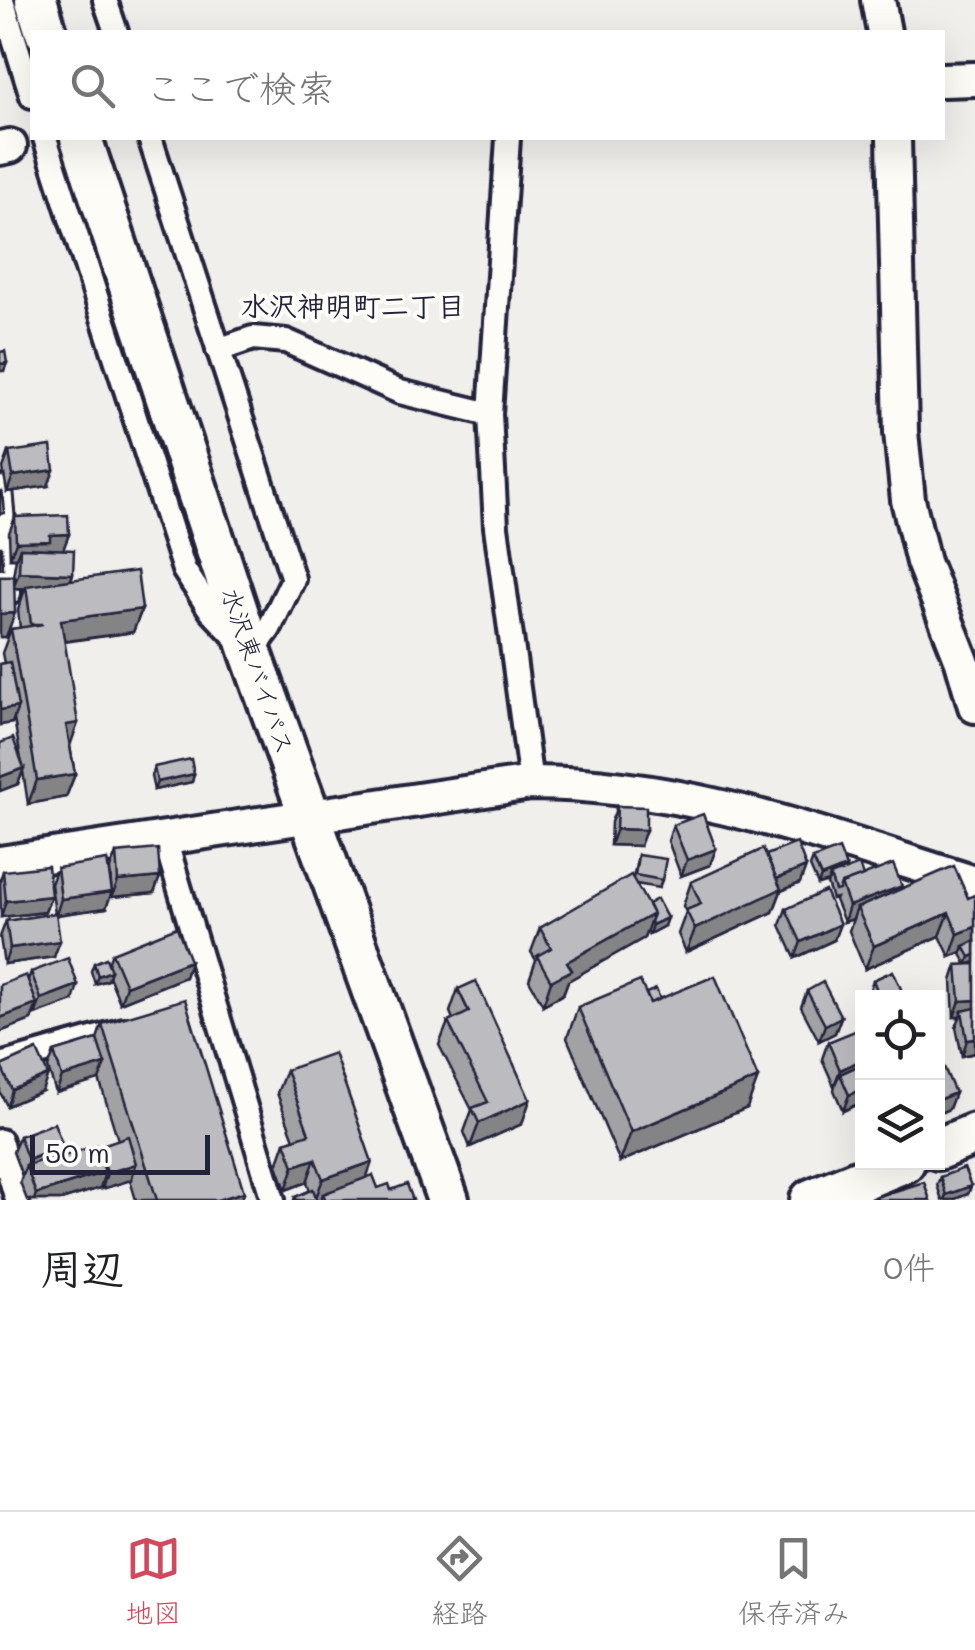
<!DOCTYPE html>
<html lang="ja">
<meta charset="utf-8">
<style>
body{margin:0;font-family:Mali,"Klee One",sans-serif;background:#f2f2f2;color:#202124}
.controls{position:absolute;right:30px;bottom:30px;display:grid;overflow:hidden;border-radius:0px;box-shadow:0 10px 40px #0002}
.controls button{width:90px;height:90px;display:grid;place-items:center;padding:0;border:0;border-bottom:2px solid #e0e0e0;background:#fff;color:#202124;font:50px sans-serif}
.scale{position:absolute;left:30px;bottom:25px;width:180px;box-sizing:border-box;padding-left:10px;border:5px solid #22223b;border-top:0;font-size:28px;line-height:35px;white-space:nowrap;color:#22223b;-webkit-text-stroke:8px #fdfcf7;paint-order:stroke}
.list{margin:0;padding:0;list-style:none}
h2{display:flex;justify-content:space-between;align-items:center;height:130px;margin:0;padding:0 40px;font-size:42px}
h2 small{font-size:32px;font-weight:400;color:#757577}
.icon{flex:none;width:55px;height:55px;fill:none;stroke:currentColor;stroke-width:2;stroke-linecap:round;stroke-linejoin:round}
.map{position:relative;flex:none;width:975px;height:1200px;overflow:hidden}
.search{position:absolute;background:#fff;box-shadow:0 10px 40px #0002;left:30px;right:30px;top:30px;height:110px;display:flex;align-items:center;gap:25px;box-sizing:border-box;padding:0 35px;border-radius:0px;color:#757577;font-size:38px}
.sheet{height:310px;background:#fff}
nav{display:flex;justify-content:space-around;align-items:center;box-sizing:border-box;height:140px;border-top:2px solid #e0e0e0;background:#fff;font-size:28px;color:#757577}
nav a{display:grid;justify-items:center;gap:5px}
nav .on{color:#d1495b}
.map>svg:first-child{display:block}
</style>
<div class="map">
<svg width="975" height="1200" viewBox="0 0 975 1200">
<rect width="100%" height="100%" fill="#f0efec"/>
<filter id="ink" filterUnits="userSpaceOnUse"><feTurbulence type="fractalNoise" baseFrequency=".01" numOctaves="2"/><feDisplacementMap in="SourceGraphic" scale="20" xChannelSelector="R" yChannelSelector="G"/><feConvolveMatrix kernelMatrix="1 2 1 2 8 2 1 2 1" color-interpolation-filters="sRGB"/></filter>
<g filter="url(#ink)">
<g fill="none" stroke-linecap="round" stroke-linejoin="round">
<defs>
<g id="street">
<path d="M2 0 32 96"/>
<path d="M105 0 116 32"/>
<path d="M45 138 184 570 211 611 251 653 269 629 293 579 150 138"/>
<path d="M508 138 490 414 496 527 531 783"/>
<path d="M218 350 253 338 286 341 400 392 490 414"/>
<path d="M0 488 9 593"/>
<path d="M164 836 273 1200"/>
<path d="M0 1065 124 1030"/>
<path d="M0 1141 17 1200"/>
</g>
<g id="secondary">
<path d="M878 0 884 32"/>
<path d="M942 80 975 79"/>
<path d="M894 138 901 432 908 500 923 562 962 661 975 706"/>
<path d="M0 148 10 146"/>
<path d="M0 863 531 783C688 783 828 837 975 883"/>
</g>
<g id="highway">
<path d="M36 0 46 32"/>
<path d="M81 138 251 653 448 1200"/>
<path d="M938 1149 975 1134"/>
<path d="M811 1200 904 1162"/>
</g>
</defs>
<use href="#street" stroke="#22223b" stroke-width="30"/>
<use href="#secondary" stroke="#22223b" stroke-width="40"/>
<use href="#highway" stroke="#22223b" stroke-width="48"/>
<use href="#street" stroke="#fdfcf7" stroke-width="22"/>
<use href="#secondary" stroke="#fdfcf7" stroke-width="32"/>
<use href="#highway" stroke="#fdfcf7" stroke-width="40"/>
</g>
<g fill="#a2a2a5" stroke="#22223b" stroke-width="2.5">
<path d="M9 452 48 486 7 492 3 468Z"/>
<path d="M15 517 69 534 63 549 73 574 71 580 142 609 133 632 64 642 70 746 75 774 66 797 28 804 23 771 18 784 0 791V743L21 759 14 719 12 723 0 725V664L4 663 2 653 11 629 20 628 18 610 25 589 14 588 6 637H0V576H13L16 558H10L9 533Z"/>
<path d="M154 767 194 774 192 782 154 790 151 776Z"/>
<path d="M617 806 640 846 610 845 611 822Z"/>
<path d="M673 825 710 865 681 876 668 841Z"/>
<path d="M116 853 154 893 112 897 110 869Z"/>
<path d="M638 855 662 880 659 888 636 884 647 904 664 926 649 934 647 931 644 938 568 981 563 994 543 1005 529 980 536 960 531 952 540 928 633 878Z"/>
<path d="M813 859 846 867 845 870 863 876 902 886 901 889 968 898 975 895V962L969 964 975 1053 962 1056 956 1027 960 1017H954L952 981 957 965H967L961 954 962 952 950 957 940 936 865 969 849 931 853 919 844 922 835 900 836 898 832 899 827 884 828 882 818 885 810 867Z"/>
<path d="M57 868 106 908 56 915 54 957 4 964 0 937 6 921 55 914 51 884Z"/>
<path d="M3 871 51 896 45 912 1 917 0 880Z"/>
<path d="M691 882 800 883 781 891 773 912 686 952 678 934 686 912 683 906Z"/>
<path d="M786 909 834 940 795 958 780 925Z"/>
<path d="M112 953 190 961 185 977 120 1003 109 976 108 980 95 984 91 971 94 963 108 964Z"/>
<path d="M31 972 73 1001 35 1015 34 1012 31 1020 0 1032V985L28 980Z"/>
<path d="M873 980 905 998H867Z"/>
<path d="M458 989 522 1124 470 1147 464 1132 472 1110 439 1045 448 1022 453 1019 450 1012Z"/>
<path d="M807 991 841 1017 835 1033 819 1041 801 1007Z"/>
<path d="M646 993 660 999 747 1108 620 1162 567 1038 578 1007Z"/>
<path d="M102 1024 244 1192 241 1200H136L130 1180 102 1189 100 1185V1188L61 1200H27L20 1182 22 1176 13 1152 19 1136 63 1146 61 1153 63 1159 64 1156 97 1149 99 1146 118 1140 99 1079 56 1093 48 1068 54 1052 97 1039Z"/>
<path d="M828 1042 862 1102 843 1111 834 1090 835 1085 834 1086 822 1059Z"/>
<path d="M1 1066 42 1091 7 1106 0 1092Z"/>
<path d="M286 1070 367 1177 378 1188 391 1190 413 1200H294L295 1197 310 1191 307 1182 286 1190 277 1165 285 1142 294 1139 277 1093Z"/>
<path d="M940 1177 971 1186 968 1194 952 1200H942L937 1185Z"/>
</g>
<g fill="#848486" stroke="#22223b" stroke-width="2.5">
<path d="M7 363 4 371H0V364Z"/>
<path d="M54 470 48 486 7 492 13 476Z"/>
<path d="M69 534 63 550 20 548 16 558H10L16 542 50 535Z"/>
<path d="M19 572 73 574 67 590 13 588Z"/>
<path d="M142 609 133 632 52 643 61 620Z"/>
<path d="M15 613 6 637H0V614Z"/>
<path d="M18 707 12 723 0 725V710Z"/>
<path d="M78 723 70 746 66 725Z"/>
<path d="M24 768 18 784 0 791V777Z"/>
<path d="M75 774 66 797 28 804 37 780Z"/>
<path d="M194 774 192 782 154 790 157 782Z"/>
<path d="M616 829 646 830 640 846 610 845Z"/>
<path d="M716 849 710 865 681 876 687 860Z"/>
<path d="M806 867 800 883 781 891 773 912 686 952 695 929 774 880Z"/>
<path d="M846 867 843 876H830L828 882 818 885 821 877Z"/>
<path d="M160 877 154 893 112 897 118 881Z"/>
<path d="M902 886 896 902 857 908 853 919 844 922 849 906Z"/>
<path d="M112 892 106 908 56 915 61 899Z"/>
<path d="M51 896 45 912 1 917 6 901Z"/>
<path d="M949 913 940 936 865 969 874 946Z"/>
<path d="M653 914 644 938 568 981 563 994 543 1005 551 981 567 962Z"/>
<path d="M667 918 664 926 649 934 652 925Z"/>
<path d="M840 924 834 940 795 958 801 942Z"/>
<path d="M975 927V946H964L962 952 950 957 958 934Z"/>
<path d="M60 941 54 957 4 964 10 948Z"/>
<path d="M975 955V962L967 965 970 957Z"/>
<path d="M190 961 185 977 120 1003 126 986Z"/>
<path d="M111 971 108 980 95 984 98 976Z"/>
<path d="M78 985 73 1001 35 1015 41 999Z"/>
<path d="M975 1000V1016L962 1011 960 1017H954L960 1001Z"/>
<path d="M37 1004 31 1020 0 1032V1018Z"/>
<path d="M841 1017 835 1033 819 1041 825 1025Z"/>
<path d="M975 1039V1053L962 1056 967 1040Z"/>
<path d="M862 1060V1074H840L834 1086 840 1070Z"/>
<path d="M105 1064 99 1080 56 1093 62 1077Z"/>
<path d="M48 1075 42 1091 7 1106 12 1090Z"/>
<path d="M758 1078 747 1108 620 1162 631 1132Z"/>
<path d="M862 1089V1102L843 1111 849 1095Z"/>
<path d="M955 1093 949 1109 938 1114V1100Z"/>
<path d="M530 1100 522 1124 470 1147 479 1123Z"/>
<path d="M63 1146 57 1162 26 1166 22 1176 28 1160Z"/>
<path d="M315 1159 307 1182 286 1190 294 1166Z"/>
<path d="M372 1162 364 1185 323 1194 321 1200H315L323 1179Z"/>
<path d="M136 1164 131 1180 102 1189 107 1173Z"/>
<path d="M105 1172 100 1188 61 1200H34L36 1194Z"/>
<path d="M971 1186 968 1194 952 1200H944L946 1195Z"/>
<path d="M244 1192 241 1200H217Z"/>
</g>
<g fill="#bcbcc0" stroke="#22223b" stroke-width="2.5">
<path d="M5 351 7 363 0 364V352Z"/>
<path d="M51 446 54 470 13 476 9 452Z"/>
<path d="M0 491H2L4 513 0 514Z"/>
<path d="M68 515 69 534 50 535V541L16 542 15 517Z"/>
<path d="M0 547H2L3 568H0Z"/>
<path d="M20 548 74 550 73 574 19 572Z"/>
<path d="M137 571 142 609 61 620 78 723 66 725 75 774 37 780 11 629 43 624H31L26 586Z"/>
<path d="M0 576H14L15 613 0 614Z"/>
<path d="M10 662 18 707 0 710V664Z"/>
<path d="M13 738 24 768 0 777V743Z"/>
<path d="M191 759 194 774 157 782 154 767Z"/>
<path d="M617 806 646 807V830L616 829Z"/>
<path d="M703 814 716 849 687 860 673 825Z"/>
<path d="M797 843 806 867 776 879 766 855Z"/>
<path d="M158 849 160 877 118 881 116 853Z"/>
<path d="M763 849 781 889 695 929 686 910 701 904 691 882Z"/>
<path d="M839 849 846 867 821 877 813 859Z"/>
<path d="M638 855 666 859 662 880 635 875Z"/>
<path d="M107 860 112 892 61 899 57 868Z"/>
<path d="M893 864 902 886 849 906 841 884Z"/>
<path d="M859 865 863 876 841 884 839 890 835 891 830 876Z"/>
<path d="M48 866 51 896 6 901 3 871Z"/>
<path d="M954 866 968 898 975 895V927L958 934 949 913 874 946 857 908Z"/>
<path d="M631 875 653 914 567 962 572 970 551 981 537 956 551 948 540 928Z"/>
<path d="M825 891 840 924 801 942 786 909Z"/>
<path d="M657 899 667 918 652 925 650 922 653 914 648 904Z"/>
<path d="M56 913 60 941 10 948 6 921Z"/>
<path d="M177 927 190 961 126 986 112 953Z"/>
<path d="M975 941V955L970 957 964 946Z"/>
<path d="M68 958 78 985 41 999 31 972Z"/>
<path d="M106 958 111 971 98 976 94 963Z"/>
<path d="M975 964V1000L960 1001 957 965Z"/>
<path d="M893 971 905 998H880L873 980Z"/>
<path d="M26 975 37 1004 0 1018V985Z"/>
<path d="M715 976 758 1078 631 1132 578 1007 640 981 650 1003Z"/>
<path d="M476 981 530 1100 479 1123 472 1108 488 1102 448 1022 469 1012 458 989Z"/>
<path d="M823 982 841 1017 825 1025 807 991Z"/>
<path d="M656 989 660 999 650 1003 646 993Z"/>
<path d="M185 999 244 1192 217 1200H157L102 1024Z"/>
<path d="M975 1008V1039L967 1040 962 1011Z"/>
<path d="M862 1028V1060L840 1070 828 1042Z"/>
<path d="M97 1039 105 1064 62 1077 54 1052Z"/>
<path d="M37 1050 48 1075 12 1090 1 1066Z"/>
<path d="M334 1053 372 1162 323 1179 315 1159 294 1166 285 1142 309 1134 286 1070Z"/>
<path d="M862 1064V1089L849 1095 840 1074Z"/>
<path d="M944 1067 955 1093 938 1100V1069Z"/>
<path d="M54 1123 63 1146 28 1160 19 1136Z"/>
<path d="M128 1136 136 1164 107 1173 99 1146Z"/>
<path d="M96 1145 105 1172 36 1194 26 1166 61 1153 65 1164 64 1156Z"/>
<path d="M964 1168 971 1186 946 1195 940 1177Z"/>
<path d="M373 1175 378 1188 389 1184 391 1190 407 1184 413 1200H326L323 1194Z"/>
<path d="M924 1182 930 1200H877L876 1197Z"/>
<path d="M313 1189 317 1200H297L295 1197Z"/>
</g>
</g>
<g text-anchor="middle" stroke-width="8" stroke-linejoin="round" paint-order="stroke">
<g font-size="25" fill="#22223b" stroke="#fdfcf7">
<text transform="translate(258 671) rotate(71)" y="9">水沢東バイパス</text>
</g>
<g font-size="28" font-weight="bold" fill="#22223b" stroke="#fdfcf7">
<text x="353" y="316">水沢神明町二丁目</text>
</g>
</g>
</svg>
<div class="controls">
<button><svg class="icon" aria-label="locate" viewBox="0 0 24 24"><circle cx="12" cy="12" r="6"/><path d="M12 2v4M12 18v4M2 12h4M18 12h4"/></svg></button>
<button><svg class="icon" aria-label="layers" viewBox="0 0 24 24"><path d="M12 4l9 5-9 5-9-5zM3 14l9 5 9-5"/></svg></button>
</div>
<div class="scale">50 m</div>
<div class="search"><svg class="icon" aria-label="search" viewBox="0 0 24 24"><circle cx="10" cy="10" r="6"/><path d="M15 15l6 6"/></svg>ここで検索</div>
</div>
<section class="sheet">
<h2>周辺<small>0件</small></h2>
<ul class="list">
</ul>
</section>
<nav>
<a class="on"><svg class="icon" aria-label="map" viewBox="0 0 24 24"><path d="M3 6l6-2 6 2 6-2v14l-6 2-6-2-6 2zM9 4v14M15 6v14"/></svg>地図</a>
<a><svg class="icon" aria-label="directions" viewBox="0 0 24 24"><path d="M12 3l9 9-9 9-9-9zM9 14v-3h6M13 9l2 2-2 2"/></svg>経路</a>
<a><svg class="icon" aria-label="saved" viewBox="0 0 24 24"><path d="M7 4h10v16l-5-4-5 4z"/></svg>保存済み</a>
</nav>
